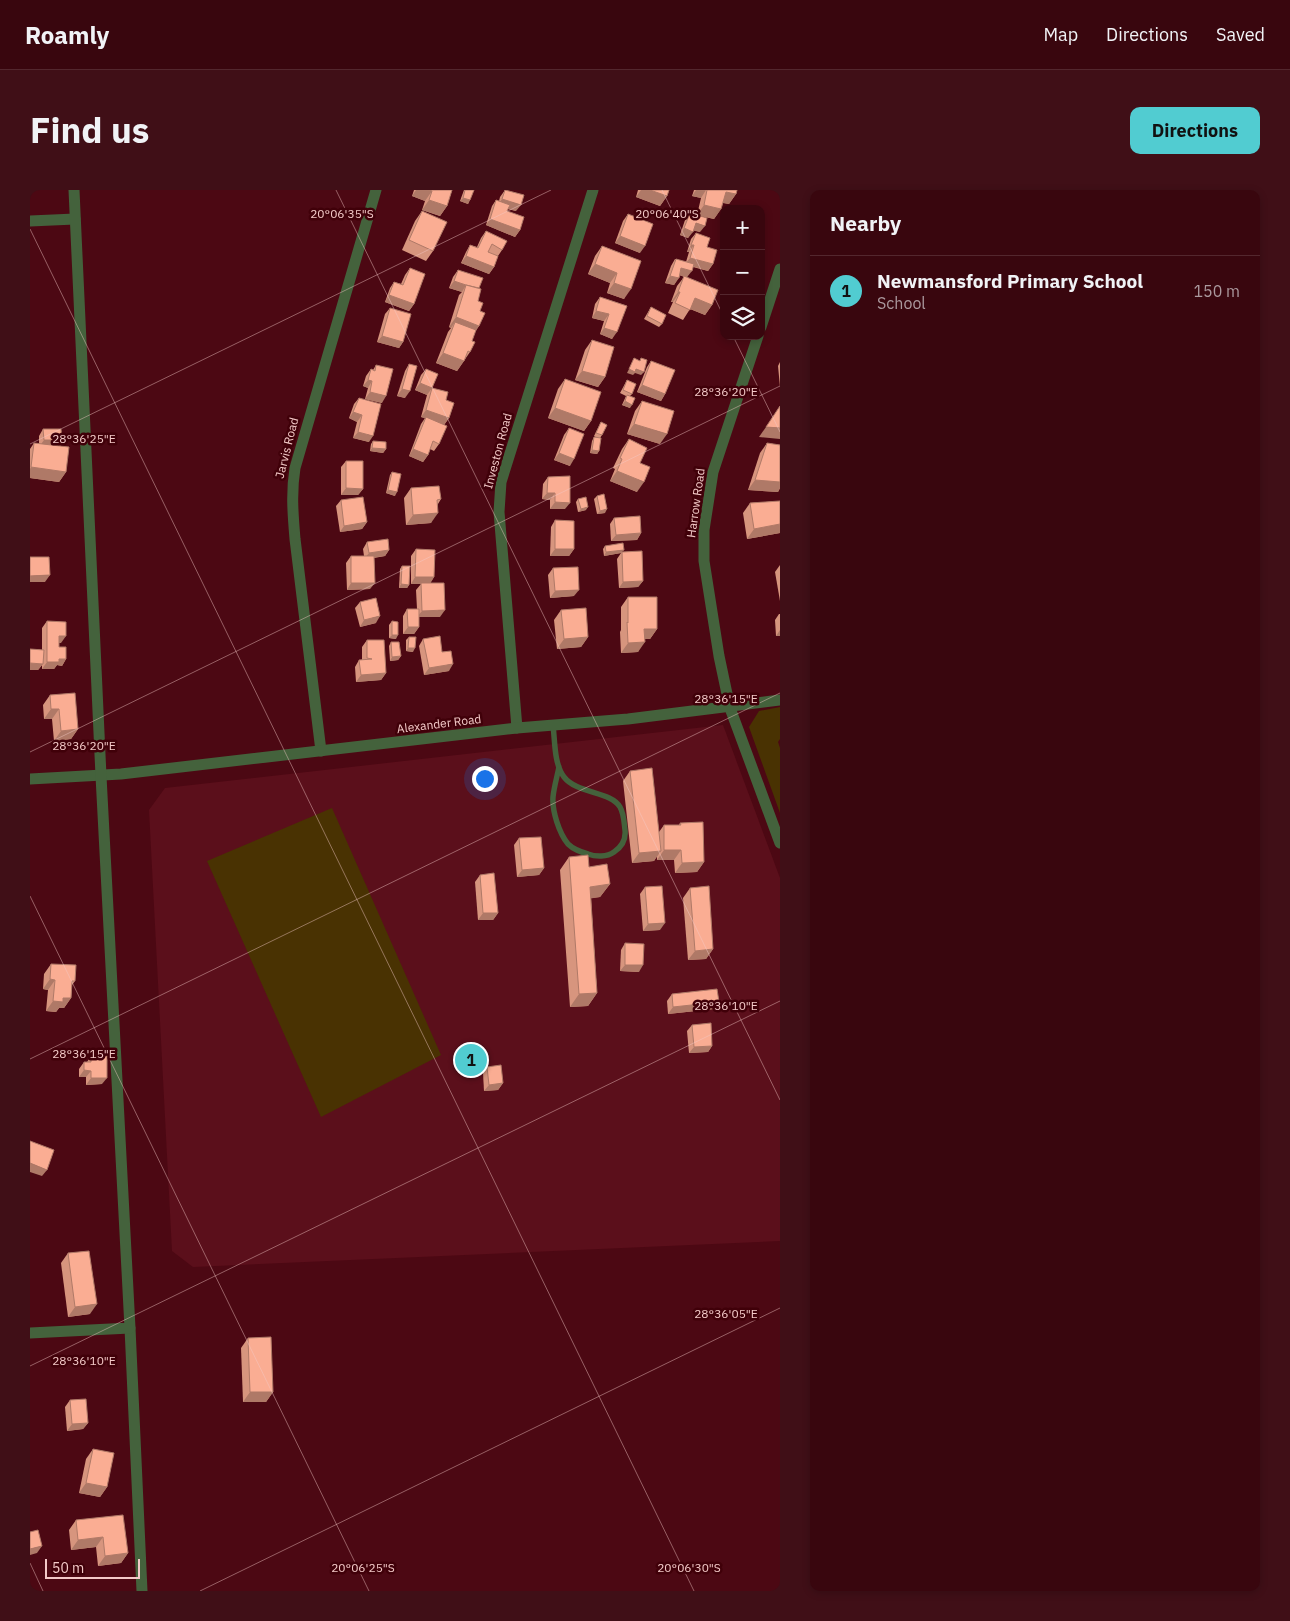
<!DOCTYPE html>
<meta charset="utf-8">
<style>
body{margin:0;font-family:"IBM Plex Sans",sans-serif;background:#400f17;color:#f1f3f6}
.controls{position:absolute;right:15px;top:15px;display:grid;overflow:hidden;border-radius:10px;box-shadow:0 2px 8px #0003}
.controls button{width:45px;height:45px;display:grid;place-items:center;padding:0;border:0;border-bottom:1px solid #53272e;background:#39060e;color:#f1f3f6;font:25px sans-serif}
.scale{position:absolute;left:15px;bottom:12px;width:95px;box-sizing:border-box;padding-left:5px;border:2px solid #f3c9c8;border-top:0;font-size:14px;line-height:18px;white-space:nowrap;color:#f3c9c8;-webkit-text-stroke:4px #400009;paint-order:stroke}
.you{position:absolute;left:454px;top:588px;width:18px;height:18px;margin:-12px;border:4px solid #fff;border-radius:50%;background:#1a73e8;box-shadow:0 0 0 8px #1a73e833}
.badge{display:grid;place-items:center;width:32px;height:32px;border-radius:50%;background:#51ccd1;color:#111;font-size:16px;font-weight:700}
.pin{position:absolute;translate:-50% -50%;border:2px solid #fff;box-shadow:0 1px 5px #0006}
.list{margin:0;padding:0;list-style:none}
h2{display:flex;justify-content:space-between;align-items:center;height:65px;margin:0;padding:0 20px;font-size:21px}
h2 small{font-size:16px;font-weight:400;color:#ab999e}
.list li{display:grid;grid-template-columns:32px 1fr auto;gap:15px;align-items:center;box-sizing:border-box;height:70px;padding:0 20px;border-top:1px solid #53272e}
.list b{display:block;font-size:19px;white-space:nowrap}
.list p{margin:0;font-size:16px;white-space:nowrap;color:#ab999e}
.list em{font-size:16px;font-style:normal;color:#ab999e}
.icon{flex:none;width:28px;height:28px;fill:none;stroke:currentColor;stroke-width:2;stroke-linecap:round;stroke-linejoin:round}
.map{position:relative;flex:none;width:750px;height:1401px;overflow:hidden;border-radius:10px}
header{display:flex;align-items:center;gap:30px;box-sizing:border-box;height:70px;padding:0 25px;background:#39060e;border-bottom:1px solid #53272e}
header strong{font-size:24px}
nav{display:flex;gap:28px;margin-inline-start:auto;font-size:18px}
.intro{display:flex;align-items:center;justify-content:space-between;box-sizing:border-box;height:120px;padding:0 30px}
h1{margin:0;font-size:35px}
.button{padding:12px 22px;border-radius:10px;background:#51ccd1;color:#111;font-size:18px;font-weight:700}
main{display:flex;gap:30px;padding:0 30px}
aside{flex:1;background:#39060e;border-radius:10px;box-shadow:0 2px 8px #0003}
.map>svg:first-child{display:block}
</style>
<header>
<strong>Roamly</strong>
<nav><a>Map</a><a>Directions</a><a>Saved</a></nav>
</header>
<div class="intro"><h1>Find us</h1><a class="button">Directions</a></div>
<main>
<div class="map">
<svg width="750" height="1401" viewBox="0 0 750 1401">
<rect width="100%" height="100%" fill="#4c0813"/>
<path fill="#5b0f1b" d="M693 535 750 688V1051L163 1077 142 1061 119 620 135 598Z"/>
<g fill="#493202">
<path d="M750 517V549L748 552 750 558V623L719 537 729 521Z"/>
<path d="M302 618 411 865 291 927 177 671Z"/>
</g>
<g fill="none" stroke-linecap="round" stroke-linejoin="round">
<path stroke="#44623c" stroke-width="5.5" d="M523 535C525 551 524 574 534 587 547 604 581 601 590 617 594 624 594 632 595 640 596 649 593 656 584 662 577 667 566 667 558 664 551 662 544 660 538 654 529 643 522 621 523 607 524 597 527 587 529 577"/>
<g stroke="#44623c" stroke-width="11">
<path d="M0 31 45 29"/>
<path d="M731 137 750 79"/>
<path d="M728 146 683 282 674 340V371L689 466 700 518 750 653"/>
<path d="M487 538 469 322 471 292 563 0"/>
<path d="M291 561 265 349C263 325 261 303 265 278L346 0"/>
<path d="M0 589 91 584 487 538 598 529 750 510"/>
<path d="M100 1138 112 1401"/>
<path d="M0 1143 100 1138 71 586 44 0"/>
</g>
</g>
<g fill="#d7957e">
<path d="M384 0H422L417 16 410 26 392 20 395 11 382 6Z"/>
<path d="M434 0H444L438 14 430 11Z"/>
<path d="M475 0 486 21 478 19 477 21 490 40 485 47 456 35 462 16 466 10 469 11 470 7Z"/>
<path d="M608 0H639L637 6 630 16 606 7Z"/>
<path d="M664 0H707L706 4 699 14 693 13 691 19 684 29 667 25 671 8 662 6Z"/>
<path d="M392 21 403 61 396 71 372 60 385 31Z"/>
<path d="M660 23 670 42 663 40 658 48 650 45 655 30Z"/>
<path d="M598 24 610 63 585 53 593 31Z"/>
<path d="M456 41 472 60 468 66 464 77 459 84 431 73 436 62 440 55 447 57 451 48Z"/>
<path d="M666 43 677 57 683 74 678 81 663 77 657 87 682 115 675 125 660 119 653 130 638 123 643 112H641L647 96 654 87 650 85 644 95 635 93 641 76 645 69 656 72 659 62H657L661 49Z"/>
<path d="M572 56 611 71 594 109 577 103 580 93 558 84 565 66Z"/>
<path d="M380 78 384 114 379 121 355 112 360 98 364 92 371 94 375 85Z"/>
<path d="M428 80 449 98 448 111 450 121 449 136 445 142 442 151 440 162 427 181 406 173 418 142 421 138 419 137 429 105 432 102 419 98 423 87Z"/>
<path d="M570 107 597 116 582 149 570 144 574 131 562 128 565 114Z"/>
<path d="M621 117 632 134 629 137 614 129Z"/>
<path d="M360 118 373 152 369 158 347 152 355 124Z"/>
<path d="M562 150 575 187 568 197 545 190 555 160Z"/>
<path d="M621 171 635 204 631 211 607 202 617 177Z"/>
<path d="M750 172V197L748 176Z"/>
<path d="M379 174 375 208 367 206 375 181Z"/>
<path d="M346 175 352 213 335 209 338 198 333 196 336 186 341 179 343 180Z"/>
<path d="M396 179 402 198 416 210 419 228 414 235 409 254 404 261 400 259 398 265 393 272 379 266 391 234 395 228 391 227 397 205 385 200 391 185Z"/>
<path d="M535 189 561 231 554 241 518 228 528 199Z"/>
<path d="M597 190 602 204 600 206V218L592 215 596 206 590 203Z"/>
<path d="M329 208 339 252 323 248 327 232 319 228 324 214Z"/>
<path d="M612 211 630 254 597 244 605 221Z"/>
<path d="M571 232 572 245 570 248 569 261 567 264 560 263 562 251 564 247 567 248 564 246Z"/>
<path d="M539 238 540 276 524 270 534 245Z"/>
<path d="M13 239 28 256 36 282 29 292 0 288V259L4 253H9V246Z"/>
<path d="M599 249 610 273 607 302 580 291 585 279 583 278 592 259Z"/>
<path d="M343 251 356 259 353 263 340 261 341 254Z"/>
<path d="M737 253 750 255V298L748 302 718 300 730 263Z"/>
<path d="M316 271 333 299 328 305H311V277Z"/>
<path d="M362 282 365 306 356 303 360 285Z"/>
<path d="M518 287 535 319H520V310L512 309 513 294Z"/>
<path d="M381 298 411 309 408 314 401 333 376 335 374 308Z"/>
<path d="M567 306 575 323 567 324 564 309Z"/>
<path d="M548 309 556 320 548 322 546 312Z"/>
<path d="M311 310 337 332 332 339 310 342 306 316Z"/>
<path d="M750 311V343L717 349 713 323 720 313Z"/>
<path d="M584 328 611 343 607 350 581 351 580 334Z"/>
<path d="M525 330 544 359 539 366H520L521 337Z"/>
<path d="M337 352 359 360 355 366 344 368 340 399 317 400 316 373 321 366H334L333 359Z"/>
<path d="M575 356 592 362 613 391 608 397 589 398 587 369 591 363 574 366 573 359Z"/>
<path d="M386 359 404 387 400 393 410 427H389V437L384 444H373V426L377 419H387L386 400 391 394H381V366Z"/>
<path d="M750 375V411L745 382Z"/>
<path d="M372 376 379 395 377 398H369L370 379Z"/>
<path d="M523 378 544 406 520 408 518 385Z"/>
<path d="M598 407 627 439 620 449H614L608 462 591 463 590 442 591 440V417Z"/>
<path d="M330 412 346 433 330 437 325 418Z"/>
<path d="M531 420 558 447 551 457 527 459 524 430Z"/>
<path d="M749 424H750V446H746L745 430Z"/>
<path d="M17 431 31 453H29V457L36 469 32 476 27 475 24 479H12V475L8 480H0V459L12 460V438Z"/>
<path d="M362 431 366 449 359 448V435Z"/>
<path d="M379 447 383 462 376 461V450Z"/>
<path d="M393 449 412 462 419 481 394 485 389 456Z"/>
<path d="M337 450 356 483 351 490 326 492 325 477 329 470H332V457Z"/>
<path d="M361 452 371 466 368 470 360 471 359 456Z"/>
<path d="M20 505 48 539 41 549 24 551 22 529H14L13 515Z"/>
<path d="M600 581 629 642 634 635H649L650 633 674 672 667 682 645 683 644 670H627V666L624 671 602 673 593 591Z"/>
<path d="M489 648 514 678 509 685 487 687 484 655Z"/>
<path d="M539 667 559 677 580 694 570 707 561 708 567 803 558 816 540 817 530 680Z"/>
<path d="M450 685 468 723 463 730H448L445 692Z"/>
<path d="M615 697 630 740 613 741 610 704Z"/>
<path d="M660 698 683 759 676 769 658 770 653 708Z"/>
<path d="M595 753 609 782 590 781 591 760Z"/>
<path d="M21 774 45 791 42 795 41 808 34 818H29L26 822 16 821 18 800 13 799 14 784Z"/>
<path d="M642 804 684 819 638 824 637 811Z"/>
<path d="M662 835 682 856 678 862 659 863 657 841Z"/>
<path d="M61 866 72 894 56 895V887H49V879L54 872H57Z"/>
<path d="M457 877 473 893 468 900 454 901 453 883Z"/>
<path d="M38 1063 60 1124 38 1127 31 1073Z"/>
<path d="M218 1148 243 1202 236 1212H213L211 1158Z"/>
<path d="M40 1210 58 1233 53 1239 37 1241 35 1217Z"/>
<path d="M63 1259 77 1297 70 1307 49 1303 56 1269Z"/>
<path d="M46 1330 98 1363 91 1373 68 1376 66 1357 41 1360 39 1340Z"/>
</g>
<g fill="#af7967">
<path d="M386 0H399L402 1 395 11 382 6Z"/>
<path d="M611 0H620L637 6 630 16 606 7Z"/>
<path d="M666 0H676L671 8 662 6Z"/>
<path d="M696 2 706 4 699 14 689 12Z"/>
<path d="M433 8 440 10 438 14 430 11Z"/>
<path d="M472 9 491 15 486 21 467 16Z"/>
<path d="M399 10 417 16 410 26 392 20Z"/>
<path d="M674 15 691 19 684 29 667 25Z"/>
<path d="M460 29 490 40 485 47 456 35Z"/>
<path d="M666 33 675 36 670 42 661 40Z"/>
<path d="M654 38 663 42 658 48 650 45Z"/>
<path d="M590 46 615 56 610 63 585 53Z"/>
<path d="M661 55H664L659 62H657Z"/>
<path d="M436 66 464 77 459 84 431 73Z"/>
<path d="M660 68 683 74 678 81 655 74Z"/>
<path d="M565 74 587 83 580 93 558 84Z"/>
<path d="M651 78 662 81 657 87 647 85Z"/>
<path d="M640 86 649 88 644 95 635 93Z"/>
<path d="M424 91 436 95 432 102 419 98Z"/>
<path d="M584 93 601 99 594 109 577 103Z"/>
<path d="M648 102H650L643 112H641Z"/>
<path d="M359 105 384 114 379 121 355 112Z"/>
<path d="M665 108 682 115 675 125 658 118Z"/>
<path d="M566 121 579 124 574 131 562 128Z"/>
<path d="M426 127 449 136 442 146 425 132 421 138 419 137Z"/>
<path d="M574 138 587 142 582 149 570 144Z"/>
<path d="M352 146 373 152 369 158 347 152Z"/>
<path d="M413 163 434 171 427 181 406 173Z"/>
<path d="M599 179H606L614 182 611 185 605 183 603 185 597 183Z"/>
<path d="M552 181 575 187 568 197 545 190Z"/>
<path d="M338 190 342 191 338 198 333 196Z"/>
<path d="M390 193 402 198 397 205 385 200Z"/>
<path d="M612 195 635 204 631 211 607 202Z"/>
<path d="M372 199 380 201 375 208 367 206Z"/>
<path d="M340 202 356 206 352 213 335 209Z"/>
<path d="M595 211 602 215 600 218 592 215Z"/>
<path d="M525 218 561 231 554 241 518 228Z"/>
<path d="M396 220 419 228 414 235 391 227Z"/>
<path d="M323 222 332 225 327 232 319 228Z"/>
<path d="M604 234 637 244 630 254 597 244Z"/>
<path d="M736 237 750 238V249L729 247Z"/>
<path d="M328 242 343 246 339 252 323 248Z"/>
<path d="M14 250H32L27 257H9Z"/>
<path d="M342 258 356 259 353 263 340 261Z"/>
<path d="M383 259 398 265 393 272 379 266Z"/>
<path d="M562 260 569 261 567 264 560 263Z"/>
<path d="M529 263 544 269 540 276 524 270Z"/>
<path d="M1 277 36 282 29 292 0 288V279Z"/>
<path d="M587 281 614 292 607 302 580 291Z"/>
<path d="M725 290 750 292V298L748 302 718 300Z"/>
<path d="M316 298 333 299 328 305H311Z"/>
<path d="M358 300 367 302 365 306 356 303Z"/>
<path d="M517 303H525L520 310 512 309Z"/>
<path d="M525 312 540 313 535 319H520Z"/>
<path d="M558 317 556 320 548 322 551 319Z"/>
<path d="M577 319 575 323 567 324 570 321Z"/>
<path d="M408 323 401 333 376 335 383 325Z"/>
<path d="M337 332 332 339 310 342 314 336Z"/>
<path d="M750 334V343L717 349 724 339Z"/>
<path d="M611 343 607 350 581 351 586 345Z"/>
<path d="M525 359H544L539 366H520Z"/>
<path d="M359 360 355 366 334 369 339 363Z"/>
<path d="M594 360 591 363 574 366 576 362Z"/>
<path d="M20 385 15 392H0V386Z"/>
<path d="M385 387H404L400 394H381Z"/>
<path d="M613 391 608 397 589 398 593 392Z"/>
<path d="M321 393H345L340 399 317 400Z"/>
<path d="M371 394 379 395 377 398H369Z"/>
<path d="M549 400 544 406 520 408 525 401Z"/>
<path d="M415 420 410 427H387L392 421Z"/>
<path d="M350 426 346 433 330 437 334 430Z"/>
<path d="M378 437H389L384 444H373Z"/>
<path d="M614 439H627L620 449H607Z"/>
<path d="M750 440V446H746Z"/>
<path d="M362 445H368L366 449 359 448Z"/>
<path d="M29 446H36L31 453H25Z"/>
<path d="M558 447 551 457 527 459 534 449Z"/>
<path d="M615 452 608 462 591 463 598 453Z"/>
<path d="M378 458H385L383 462 376 461Z"/>
<path d="M371 466 368 470 360 471 362 467Z"/>
<path d="M29 469H36L32 476 27 475 24 479H12L17 472Z"/>
<path d="M0 473 13 474 8 480H0Z"/>
<path d="M423 474 419 481 394 485 399 478Z"/>
<path d="M356 483 351 490 326 492 331 485Z"/>
<path d="M21 519H29L22 529H14Z"/>
<path d="M48 539 41 549 24 551 31 541Z"/>
<path d="M634 660H651L644 670H627Z"/>
<path d="M631 661 624 671 602 673 609 663Z"/>
<path d="M674 672 667 682 645 683 652 673Z"/>
<path d="M514 678 509 685 487 687 492 680Z"/>
<path d="M580 694 570 707 551 710 560 697Z"/>
<path d="M453 723H468L463 730H448Z"/>
<path d="M635 733 630 740 613 741 618 734Z"/>
<path d="M683 759 676 769 658 770 665 761Z"/>
<path d="M595 775H613L609 782 590 781Z"/>
<path d="M20 789 25 790 18 800 13 799Z"/>
<path d="M567 803 558 816 540 817 549 804Z"/>
<path d="M33 808H41L34 818H29L26 822 16 821 23 811Z"/>
<path d="M689 812 684 819 638 824 643 817Z"/>
<path d="M682 856 678 862 659 863 664 857Z"/>
<path d="M54 880 61 881 56 887H49Z"/>
<path d="M61 888H77L72 894 56 895Z"/>
<path d="M473 893 468 900 454 901 459 895Z"/>
<path d="M0 973 17 980 12 986 0 982Z"/>
<path d="M67 1114 60 1124 38 1127 45 1117Z"/>
<path d="M220 1202H243L236 1212H213Z"/>
<path d="M58 1233 53 1239 37 1241 42 1234Z"/>
<path d="M56 1293 77 1297 70 1307 49 1303Z"/>
<path d="M73 1347 66 1357 41 1360 48 1350Z"/>
<path d="M12 1356 7 1363 0 1365V1359Z"/>
<path d="M98 1363 91 1373 68 1376 75 1366Z"/>
</g>
<g fill="#faad93" stroke="#af7967">
<path d="M399 0H422L417 16 399 10 402 1Z"/>
<path d="M435 0H444L440 10 433 8Z"/>
<path d="M475 0 494 5 491 15 472 9Z"/>
<path d="M620 0H639L637 6Z"/>
<path d="M677 0H707L706 4 696 2 691 19 674 15Z"/>
<path d="M466 10 480 15 477 21 494 27 490 40 460 29Z"/>
<path d="M392 21 417 32 403 61 379 50Z"/>
<path d="M660 23 677 28 675 36 666 33 663 42 654 38Z"/>
<path d="M598 24 623 34 615 56 590 46Z"/>
<path d="M456 41 477 51 472 60 462 54 458 62 468 66 464 77 436 66 440 55 448 58Z"/>
<path d="M666 43 680 48 677 57 687 60 683 74 660 68 664 55H661Z"/>
<path d="M572 56 611 71 601 99 584 93 587 83 565 74Z"/>
<path d="M646 69 664 74 662 81 651 78 649 88 640 86Z"/>
<path d="M380 78 395 84 384 114 359 105 364 92 373 95Z"/>
<path d="M428 80 453 88 449 98 436 95 424 91Z"/>
<path d="M654 86 688 100 682 115 665 108 660 120 645 113 650 102H648Z"/>
<path d="M436 95 451 99 448 111 453 113 450 121 455 123 449 136 426 127Z"/>
<path d="M570 107 597 116 587 142 574 138 579 124 566 121Z"/>
<path d="M621 117 636 125 632 134 617 126Z"/>
<path d="M360 118 381 124 373 152 352 146Z"/>
<path d="M425 132 446 140 442 151 445 152 440 162 438 161 434 171 413 163Z"/>
<path d="M562 150 584 157 575 187 552 181Z"/>
<path d="M604 168 610 171 611 168 617 170 614 182 606 179 605 182 599 179Z"/>
<path d="M621 171 645 180 635 204 612 195Z"/>
<path d="M379 174 387 176 380 201 372 199Z"/>
<path d="M346 175 363 179 356 206 340 202 342 191 338 190 341 179 345 181Z"/>
<path d="M396 179 408 184 402 198 418 202 416 210 424 213 419 228 396 220 402 198 390 193Z"/>
<path d="M535 189 571 202 561 231 525 218Z"/>
<path d="M597 190 606 194 602 204 593 200Z"/>
<path d="M597 205 605 208 602 215 595 211Z"/>
<path d="M329 208 351 214 343 246 328 242 332 225 323 222Z"/>
<path d="M612 211 644 221 637 244 604 234Z"/>
<path d="M750 216V238L736 237Z"/>
<path d="M396 227 417 236 409 254 403 251 398 265 383 259Z"/>
<path d="M571 232 577 235 572 245 566 243Z"/>
<path d="M539 238 554 244 544 269 529 263Z"/>
<path d="M13 239H31L32 250H14Z"/>
<path d="M564 247 571 248 569 261 562 260Z"/>
<path d="M599 249 617 258 610 273 620 277 614 292 587 281 592 269 590 268Z"/>
<path d="M343 251 356 252V259L342 258Z"/>
<path d="M4 253 39 257 36 282 1 277Z"/>
<path d="M737 253 750 255V292L725 290Z"/>
<path d="M316 271H333V299L316 298Z"/>
<path d="M362 282 371 284 367 302 358 300Z"/>
<path d="M540 286V313L525 312V303H517L518 287Z"/>
<path d="M409 296 411 309 407 310 408 323 383 325 381 298Z"/>
<path d="M574 304 577 319 570 321 567 306Z"/>
<path d="M333 307 337 332 314 336 311 310Z"/>
<path d="M556 307 558 317 551 319 548 309Z"/>
<path d="M750 311V334L724 339 720 313Z"/>
<path d="M610 326 611 343 586 345 584 328Z"/>
<path d="M525 330 544 331V359H525Z"/>
<path d="M358 349 359 360 339 363 337 352Z"/>
<path d="M593 353 594 360 576 362 575 356Z"/>
<path d="M386 359 405 360 404 387H385Z"/>
<path d="M612 361 613 391 593 392 592 362Z"/>
<path d="M321 366H344L345 393H321Z"/>
<path d="M0 367H19L20 385 0 386Z"/>
<path d="M372 376H380L379 395 371 394Z"/>
<path d="M548 377 549 400 525 401 523 378Z"/>
<path d="M391 393H414L415 420 392 421Z"/>
<path d="M598 407H627V439H614L615 452 598 453 597 432 598 433Z"/>
<path d="M346 408 350 426 334 430 330 412Z"/>
<path d="M556 418 558 447 534 449 531 420Z"/>
<path d="M377 419H389V437H378Z"/>
<path d="M17 431 36 432V446H29V457H36V469H29V472H17Z"/>
<path d="M362 431 368 432V445H362Z"/>
<path d="M410 446 412 462 421 461 423 474 399 478 393 449Z"/>
<path d="M379 447H386L385 458H378Z"/>
<path d="M337 450H354L356 483 331 485 329 470 342 469 337 468Z"/>
<path d="M361 452H369L371 466 362 467Z"/>
<path d="M0 459 14 460 13 474 0 473Z"/>
<path d="M45 503 48 539 31 541 29 519H21L20 505Z"/>
<path d="M622 578 631 661 609 663 600 581Z"/>
<path d="M673 632 674 672 652 673 651 660H634V635H651L650 633Z"/>
<path d="M511 647 514 678 492 680 489 648Z"/>
<path d="M558 665 559 677 577 674 580 694 560 697 567 803 549 804 539 667Z"/>
<path d="M464 683 468 723H453L450 685Z"/>
<path d="M632 696 635 733 618 734 615 697Z"/>
<path d="M679 696 683 759 665 761 660 698Z"/>
<path d="M595 753 614 754 613 775H595Z"/>
<path d="M21 774 46 775 45 791H42L41 808H33V812L23 811 25 790 20 789Z"/>
<path d="M687 799 689 812 643 817 642 804Z"/>
<path d="M681 833 682 856 664 857 662 835Z"/>
<path d="M61 866H77V888H61V881L54 880V872H61Z"/>
<path d="M471 875 473 893 459 895 457 877Z"/>
<path d="M0 951 24 960 17 980 0 973Z"/>
<path d="M59 1061 67 1114 45 1117 38 1063Z"/>
<path d="M241 1147 243 1202H220L218 1148Z"/>
<path d="M56 1209 58 1233 42 1234 40 1210Z"/>
<path d="M63 1259 84 1263 77 1297 56 1293Z"/>
<path d="M93 1325 98 1363 75 1366 73 1347 48 1350 46 1330Z"/>
<path d="M8 1340 12 1356 0 1359V1342Z"/>
</g>
<path fill="none" stroke="#f3c9c8" stroke-width="1" stroke-opacity="0.45" d="M306 0 750 910M632 0 694 127M0 39 664 1401M703 146 750 242M0 254 521 0M0 562 750 196M0 706 339 1401M0 869 750 503M0 1176 750 811M0 1373 13 1401M170 1401 750 1118"/>
<g text-anchor="middle" stroke-width="5" stroke-linejoin="round" paint-order="stroke">
<g font-size="12" fill="#f3c9c8" stroke="#400009">
<text transform="translate(257 258) rotate(-76)" y="4">Jarvis Road</text>
<text transform="translate(468 261) rotate(-75)" y="4">Investon Road</text>
<text transform="translate(666 313) rotate(-82)" y="4">Harrow Road</text>
<text transform="translate(409 534) rotate(-7)" y="4">Alexander Road</text>
</g>
</g>
<g font-size="12" text-anchor="middle" fill="#f3c9c8" stroke="#400009" stroke-width="5" stroke-linejoin="round" paint-order="stroke">
<text x="312" y="28">20°06'35"S</text>
<text x="637" y="28">20°06'40"S</text>
<text x="696" y="206">28°36'20"E</text>
<text x="54" y="253">28°36'25"E</text>
<text x="696" y="513">28°36'15"E</text>
<text x="54" y="560">28°36'20"E</text>
<text x="696" y="820">28°36'10"E</text>
<text x="54" y="868">28°36'15"E</text>
<text x="696" y="1128">28°36'05"E</text>
<text x="54" y="1175">28°36'10"E</text>
<text x="333" y="1382">20°06'25"S</text>
<text x="659" y="1382">20°06'30"S</text>
</g>
</svg>
<div class="controls">
<button>+</button>
<button>−</button>
<button><svg class="icon" aria-label="layers" viewBox="0 0 24 24"><path d="M12 4l9 5-9 5-9-5zM3 14l9 5 9-5"/></svg></button>
</div>
<div class="scale">50 m</div>
<div class="you"></div>
<div class="pin badge" style="left:441px;top:870px">1</div>
</div>
<aside>
<h2>Nearby<small></small></h2>
<ul class="list">
<li><span class="badge">1</span><div><b>Newmansford Primary School</b><p>School</p></div><em>150 m</em></li>
</ul>
</aside>
</main>
